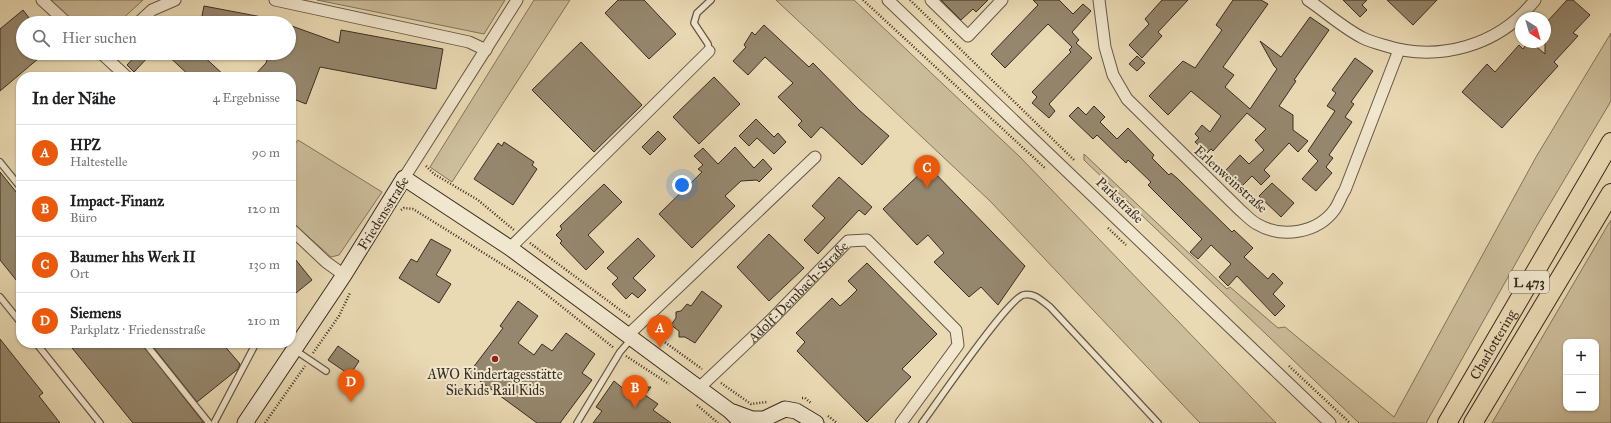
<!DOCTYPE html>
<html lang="de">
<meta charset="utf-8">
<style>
body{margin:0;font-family:"IM FELL Great Primer",serif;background:#f2f2f2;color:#202124}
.controls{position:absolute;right:12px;bottom:12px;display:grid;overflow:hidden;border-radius:8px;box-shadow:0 1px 3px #0004}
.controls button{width:36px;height:36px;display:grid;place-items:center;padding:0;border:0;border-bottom:1px solid #e0e0e0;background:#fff;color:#202124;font:20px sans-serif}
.compass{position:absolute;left:1515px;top:12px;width:36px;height:36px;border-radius:50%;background:#fff;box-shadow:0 1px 3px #0004;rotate:143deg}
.you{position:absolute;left:682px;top:185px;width:14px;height:14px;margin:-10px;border:3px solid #fff;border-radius:50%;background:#1a73e8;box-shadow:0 0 0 6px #1a73e833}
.badge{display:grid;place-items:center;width:26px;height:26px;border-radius:50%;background:#ea580c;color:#fff;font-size:13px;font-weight:700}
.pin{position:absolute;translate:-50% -33px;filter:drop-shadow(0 1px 2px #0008)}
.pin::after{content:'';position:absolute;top:21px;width:14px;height:12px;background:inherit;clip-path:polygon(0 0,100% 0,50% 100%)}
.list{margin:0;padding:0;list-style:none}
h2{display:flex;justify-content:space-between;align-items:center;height:52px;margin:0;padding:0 16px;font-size:17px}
h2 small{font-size:13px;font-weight:400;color:#757577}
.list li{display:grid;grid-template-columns:26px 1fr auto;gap:12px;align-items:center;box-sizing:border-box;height:56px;padding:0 16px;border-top:1px solid #e0e0e0}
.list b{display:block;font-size:15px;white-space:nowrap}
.list p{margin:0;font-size:13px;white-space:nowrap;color:#757577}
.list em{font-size:13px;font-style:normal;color:#757577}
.icon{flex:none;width:22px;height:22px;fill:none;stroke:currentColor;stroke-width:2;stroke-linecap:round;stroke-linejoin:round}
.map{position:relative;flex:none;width:1611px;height:423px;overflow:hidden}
.search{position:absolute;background:#fff;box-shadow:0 1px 3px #0004;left:16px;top:16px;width:280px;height:44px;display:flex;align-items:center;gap:10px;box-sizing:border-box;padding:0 14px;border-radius:22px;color:#757577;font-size:15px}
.panel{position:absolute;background:#fff;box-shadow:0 1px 3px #0004;left:16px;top:72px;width:280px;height:276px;border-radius:16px}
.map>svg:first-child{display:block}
</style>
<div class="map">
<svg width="1611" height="423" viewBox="0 0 1611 423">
<rect width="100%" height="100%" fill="#eadab4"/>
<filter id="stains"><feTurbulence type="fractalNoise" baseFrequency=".005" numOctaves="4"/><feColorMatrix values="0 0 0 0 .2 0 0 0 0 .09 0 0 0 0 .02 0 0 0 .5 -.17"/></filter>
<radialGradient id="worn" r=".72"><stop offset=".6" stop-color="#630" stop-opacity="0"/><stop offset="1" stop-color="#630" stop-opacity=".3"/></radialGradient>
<g fill="#ccbd9b" stroke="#82755e" fill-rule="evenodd">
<path d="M48 0H143L118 23H75Z"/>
<path d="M317 0H505L484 34Z"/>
<path d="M534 0H570L452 182 430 167Z"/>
<path d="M776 0H854L1020 157 1276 423H1200L990 201Z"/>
<path d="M1611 33V101L1535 229 1426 423H1359L1084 160V154L1227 289 1230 287 1278 328 1285 327 1394 417 1536 157Z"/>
<path d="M298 140 382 192 339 255 331 257 291 221V150Z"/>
<path d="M1611 220V423H1492L1609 223ZM1566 342H1596V408H1566Z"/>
</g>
<g fill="#95876d" stroke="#382d21">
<path d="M618 0H644L676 34 649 59 605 13Z"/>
<path d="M941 0H988L976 12 973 9 961 20Z"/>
<path d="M1033 0H1059L1073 14 1083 4 1091 11 1072 32 1079 40 1076 43 1092 58 1049 104 1055 111 1049 118 1032 103 1037 97 1032 92 1071 52 1069 50 1072 47 1048 24 1005 68 991 54 1038 5Z"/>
<path d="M1162 0H1188L1158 32 1162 36 1142 58 1129 45 1149 24 1145 19Z"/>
<path d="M1233 0H1261L1268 4 1223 67 1234 75 1225 87 1250 109 1277 69 1274 66 1260 41 1281 57 1310 17 1329 30 1294 80 1296 81 1279 106 1293 115V130L1308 141 1298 152 1289 143 1264 170 1270 176 1261 185 1252 176 1242 186 1226 170 1240 155 1249 164 1264 150 1255 140 1266 129 1247 113 1213 151 1211 149 1207 153 1195 142 1199 138 1195 134 1202 125 1210 132 1221 116 1191 91 1168 115 1149 96 1183 61 1195 68 1222 30 1216 25Z"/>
<path d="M1343 0H1367L1362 5 1367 10 1360 17Z"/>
<path d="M1387 0H1437L1413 25Z"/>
<path d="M1567 0H1573L1590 15 1573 33 1578 36 1554 62 1558 66 1502 128 1462 92 1487 64 1495 72 1519 45 1523 49 1528 42H1531L1545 54V24Z"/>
<path d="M204 6 267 18V23H214L201 21Z"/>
<path d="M23 10 33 23H23V53H45L0 91V29Z"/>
<path d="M289 25 339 43 341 30 443 49 436 89 320 67 306 104 291 98V77H253L266 63 269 53H289Z"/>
<path d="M764 25 809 67 813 63 859 110 889 136 862 165 824 129 821 127 811 138 798 125 802 121 778 97 793 83 765 57 748 75 733 61 746 47 744 45 752 32 755 35Z"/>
<path d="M581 42 642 105 594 152 532 90Z"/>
<path d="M138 53H152L134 72 127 65Z"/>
<path d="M165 53H200L226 77H191Z"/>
<path d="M1137 56 1145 63 1137 71 1129 64Z"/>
<path d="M1355 58 1373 71 1351 102 1354 104 1345 117 1352 122 1329 155 1333 158 1326 167 1332 173 1316 191 1302 179 1318 161 1308 151 1335 111 1327 106 1336 93 1332 90Z"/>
<path d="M714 77 740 104 699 144 673 117Z"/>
<path d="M1094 106 1105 117 1100 122 1117 139 1128 128 1154 155 1152 158 1169 175 1171 173 1177 178 1232 232 1234 230 1253 248 1244 257 1268 279 1273 273 1283 283 1273 294 1285 306 1275 316 1237 276 1228 286 1219 277 1231 264 1211 245 1198 259 1190 252 1202 239 1148 185 1151 182 1128 160 1126 163 1097 135 1093 139 1069 116 1078 107 1086 115Z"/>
<path d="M756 119 774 137 778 133 786 142 774 154 757 138 749 146 739 136Z"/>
<path d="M658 131 666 139 650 155 642 147Z"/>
<path d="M504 142 534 162 532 165 537 169 513 205 474 179 498 143 502 146Z"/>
<path d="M735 147 754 168 763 159 772 169 759 182 757 180 741 181 725 196 735 206 692 248 659 214 702 172 698 169 703 165 694 156 703 148 718 164Z"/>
<path d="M928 166 1025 266 998 305 981 287 969 297 934 262 944 253 928 235 917 245 883 209Z"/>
<path d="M0 172 21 198V286L0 260Z"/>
<path d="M839 177 872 207 865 215 859 210 818 254 804 240 825 218 812 206Z"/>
<path d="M1272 183 1294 203 1281 217 1259 196Z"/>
<path d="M604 184 622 202 588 235 604 252 586 270 560 243 562 241 556 235 562 229 560 226Z"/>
<path d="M769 234 804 268 769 301 737 267Z"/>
<path d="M638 238 655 256 633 278 646 290 638 298 632 293 626 299 612 284 618 278 607 268Z"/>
<path d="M431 239 451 250 436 275 451 284 439 303 399 278 411 259 417 262Z"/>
<path d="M291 254 312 280 291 297Z"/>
<path d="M867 263 937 334 902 369 911 377 867 422 797 351 805 342 796 333 832 298 840 306 849 298 857 290 848 281Z"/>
<path d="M702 291 722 306 695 343 685 337H679V331L671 325 676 318V312L681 311 687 304 691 306Z"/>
<path d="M518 301 538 316 518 343 534 355 542 344 552 351 566 333 595 354 582 373 592 380 560 423H537L469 373 503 328 500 326Z"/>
<path d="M0 339 43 393 39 396 60 423H0Z"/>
<path d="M68 343H141L204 423H133Z"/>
<path d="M150 343H222L240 364 238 369 197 402Z"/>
<path d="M338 346 359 361 350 375 328 360Z"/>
<path d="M614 381 630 394 640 387H651L645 395 658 404 653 410 671 423H593L602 411 596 407Z"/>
</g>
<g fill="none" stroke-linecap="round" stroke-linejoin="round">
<defs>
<g id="service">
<path d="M709 51 708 44 694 23 697 13 711 0"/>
<path d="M0 162 21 188"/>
<path d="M0 297 21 323"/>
<path d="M36 343 100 423"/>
<path d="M145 343 209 423"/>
<path d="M295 350 326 371"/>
<path d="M214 423 256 343"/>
<path d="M577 423 620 352 632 338"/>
<path d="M922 423C937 403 1006 301 1023 295 1034 292 1042 301 1050 307L1158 423"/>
</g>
<g id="minor">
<path d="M42 0 67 23"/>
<path d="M275 0 469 42 486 50"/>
<path d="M888 0 1330 423"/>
<path d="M931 0 968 36 1002 0"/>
<path d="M1099 0 1105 47 1113 75 1127 99 1240 210C1246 215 1251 221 1257 224 1282 239 1318 233 1335 209 1339 203 1341 196 1345 190L1399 50"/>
<path d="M1308 0C1326 12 1343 28 1363 38 1369 41 1376 43 1383 45 1438 63 1499 46 1535 0"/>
<path d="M138 23 152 10 175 0"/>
<path d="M101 53 127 77"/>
<path d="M404 178 517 0"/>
<path d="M291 229 326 262 344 275"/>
<path d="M510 248 709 51"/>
<path d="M628 335 815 157"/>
<path id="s1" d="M699 388 770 321 848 241 867 240 956 330 958 345 901 423"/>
</g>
<g id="secondary">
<path d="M733 412 752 419H764L785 409 796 411 816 423"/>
<path d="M245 423 344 275 404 178 510 248 730 411 742 423"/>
</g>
<g id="trunk">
<path id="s2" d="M1447 423 1611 142"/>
<path d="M1473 423 1611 193"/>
</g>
</defs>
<use href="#service" stroke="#645846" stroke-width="8"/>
<use href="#minor" stroke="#645846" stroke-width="13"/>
<use href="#secondary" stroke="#382d21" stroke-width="17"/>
<use href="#trunk" stroke="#382d21" stroke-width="20"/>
<g stroke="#382d21" stroke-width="2.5" stroke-dasharray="1 2" stroke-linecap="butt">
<path d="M863 0 1046 169"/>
<path d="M910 0 1074 160"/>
<path d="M426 166 434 174 478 200 514 230"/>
<path d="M401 210 404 208 413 209 532 283 614 348"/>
<path d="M1108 228 1126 245"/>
<path d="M530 243 631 318"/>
<path d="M648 330 702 369"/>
<path d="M313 353 339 316 350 293"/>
<path d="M626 356 669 384"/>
<path d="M1289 366 1350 423"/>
<path d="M721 383 751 404 767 402"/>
<path d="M802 398H805L811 403"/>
<path d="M697 405 718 423"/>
<path d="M828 416 837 423"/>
<path d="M265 423 305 366"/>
</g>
<use href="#service" stroke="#f1e7ce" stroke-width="5.5"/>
<use href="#minor" stroke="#f1e7ce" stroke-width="11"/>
<use href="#secondary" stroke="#f1e7ce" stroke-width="15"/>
<use href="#trunk" stroke="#eadab4" stroke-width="18"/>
</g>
<circle fill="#8f2418" stroke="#f1e7ce" stroke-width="1.5" cx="495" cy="359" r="4"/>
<g text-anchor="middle" stroke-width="4" stroke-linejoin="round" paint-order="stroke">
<rect fill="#f1e7ce" stroke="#706555" stroke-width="1" x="1509" y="271" width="40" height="22" rx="3"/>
<g font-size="13" font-weight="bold" fill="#382d21">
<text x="1529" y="287">L 473</text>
</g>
<g font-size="14" fill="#382d21" stroke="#f1e7ce">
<text transform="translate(1231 179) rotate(42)" y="5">Erlenweinstraße</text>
<text transform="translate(1120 200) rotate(44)" y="5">Parkstraße</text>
<text transform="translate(383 213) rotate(-58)" y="5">Friedensstraße</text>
<text dy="5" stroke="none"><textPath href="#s1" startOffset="138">Adolf-Dembach-Straße</textPath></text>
<text dy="5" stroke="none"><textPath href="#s2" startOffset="91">Charlottering</textPath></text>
</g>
<g font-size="14" fill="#382d21" stroke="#f1e7ce">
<text x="495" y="379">AWO Kindertagesstätte<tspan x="495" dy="16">SieKids Rail Kids</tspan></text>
</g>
</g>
<rect width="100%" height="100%" filter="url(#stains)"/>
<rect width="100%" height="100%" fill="url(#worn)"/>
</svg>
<div class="controls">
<button>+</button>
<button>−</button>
</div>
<svg class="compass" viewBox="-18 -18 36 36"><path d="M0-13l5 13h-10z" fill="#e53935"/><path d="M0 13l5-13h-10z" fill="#757577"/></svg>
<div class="you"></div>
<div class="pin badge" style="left:660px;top:348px">A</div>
<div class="pin badge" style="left:635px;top:408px">B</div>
<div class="pin badge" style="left:927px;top:188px">C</div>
<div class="pin badge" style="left:351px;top:402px">D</div>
<div class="search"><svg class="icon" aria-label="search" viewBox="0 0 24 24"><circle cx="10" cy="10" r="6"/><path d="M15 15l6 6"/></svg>Hier suchen</div>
<section class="panel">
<h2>In der Nähe<small>4 Ergebnisse</small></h2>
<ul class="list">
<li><span class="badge">A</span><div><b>HPZ</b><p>Haltestelle</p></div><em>90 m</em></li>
<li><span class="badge">B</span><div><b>Impact-Finanz</b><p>Büro</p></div><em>120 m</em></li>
<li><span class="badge">C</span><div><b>Baumer hhs Werk II</b><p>Ort</p></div><em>130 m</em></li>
<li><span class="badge">D</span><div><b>Siemens</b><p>Parkplatz · Friedensstraße</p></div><em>210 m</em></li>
</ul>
</section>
</div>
